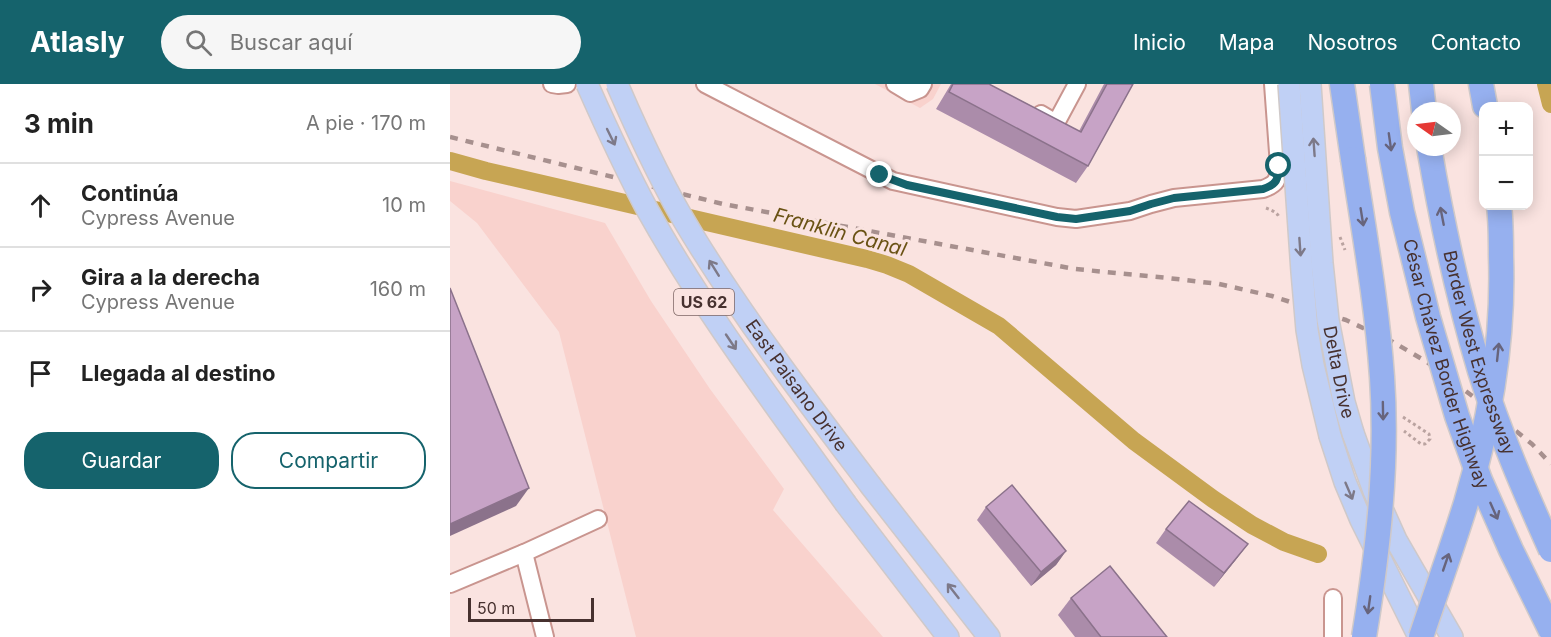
<!DOCTYPE html>
<html lang="es">
<meta charset="utf-8">
<style>
body{margin:0;font-family:Inter,sans-serif;background:#f6f6f6;color:#222}
.controls{position:absolute;right:18px;top:18px;display:grid;overflow:hidden;border-radius:12px;box-shadow:0 3px 15px #0003}
.controls button{width:54px;height:54px;display:grid;place-items:center;padding:0;border:0;border-bottom:2px solid #e0e0e0;background:#fff;color:#222;font:30px sans-serif}
.compass{position:absolute;left:957px;top:18px;width:54px;height:54px;border-radius:50%;background:#fff;box-shadow:0 3px 15px #0003;rotate:284deg}
.scale{position:absolute;left:18px;bottom:15px;width:126px;box-sizing:border-box;padding-left:6px;border:3px solid #47312f;border-top:0;font-size:16px;line-height:21px;white-space:nowrap;color:#47312f;-webkit-text-stroke:4px #fae3e0;paint-order:stroke}
.stop{position:absolute;width:18px;height:18px;margin:-14px;border:4px solid #15636c;border-radius:50%;background:#fff}
.stop.end{background:#15636c;border-color:#fff;box-shadow:0 2px 6px #0008}
.list{margin:0;padding:0;list-style:none}
h2{display:flex;justify-content:space-between;align-items:center;height:78px;margin:0;padding:0 24px;font-size:26px}
h2 small{font-size:20px;font-weight:400;color:#767676}
.list li{display:grid;grid-template-columns:39px 1fr auto;gap:18px;align-items:center;box-sizing:border-box;height:84px;padding:0 24px;border-top:2px solid #e0e0e0}
.list b{display:block;font-size:22px;white-space:nowrap}
.list p{margin:0;font-size:20px;white-space:nowrap;color:#767676}
.list em{font-size:20px;font-style:normal;color:#767676}
.actions{display:flex;gap:12px;padding:18px 24px}
.actions a{flex:1;padding:14px 0;border:2px solid #15636c;border-radius:24px;text-align:center;font-size:21px;color:#15636c}
.actions .main{background:#15636c;color:#fff}
.icon{flex:none;width:33px;height:33px;fill:none;stroke:currentColor;stroke-width:2;stroke-linecap:round;stroke-linejoin:round}
.map{position:relative;flex:none;width:1101px;height:553px;overflow:hidden}
header{display:flex;align-items:center;gap:36px;box-sizing:border-box;height:84px;padding:0 30px;background:#15636c;color:#fff}
header strong{font-size:28px}
nav{display:flex;gap:33px;margin-inline-start:auto;font-size:21px}
.search{width:420px;height:54px;background:#f6f6f6;display:flex;align-items:center;gap:15px;box-sizing:border-box;padding:0 21px;border-radius:33px;color:#767676;font-size:22px}
main{display:flex}
aside{flex:1;background:#fff}
.map>svg:first-child{display:block}
</style>
<header>
<strong>Atlasly</strong>
<div class="search"><svg class="icon" aria-label="search" viewBox="0 0 24 24"><circle cx="10" cy="10" r="6"/><path d="M15 15l6 6"/></svg>Buscar aquí</div>
<nav><a>Inicio</a><a>Mapa</a><a>Nosotros</a><a>Contacto</a></nav>
</header>
<main>
<aside>
<h2>3 min<small>A pie · 170 m</small></h2>
<ul class="list">
<li><svg class="icon" aria-label="ahead" viewBox="0 0 24 24"><path d="M12 20V5M6 11l6-6 6 6"/></svg><div><b>Continúa</b><p>Cypress Avenue</p></div><em>10 m</em></li>
<li><svg class="icon" aria-label="right" viewBox="0 0 24 24"><path d="M7 20v-9h11M14 6l5 5-5 5"/></svg><div><b>Gira a la derecha</b><p>Cypress Avenue</p></div><em>160 m</em></li>
<li><svg class="icon" aria-label="arrive" viewBox="0 0 24 24"><path d="M6 21V4h12l-3 4 3 4H6"/></svg><div><b>Llegada al destino</b></div></li>
</ul>
<div class="actions"><a class="main">Guardar</a><a>Compartir</a></div>
</aside>
<div class="map">
<svg width="1101" height="553" viewBox="0 0 1101 553">
<rect width="100%" height="100%" fill="#fae3e0"/>
<g fill="#f9d2cd">
<path d="M425 0H491L483 15 470 24Z"/>
<path d="M0 97 155 139 201 217 260 305 334 405 323 426 433 553H186L109 248 27 139 0 117Z"/>
</g>
<g fill="none" stroke-linecap="round" stroke-linejoin="round">
<g stroke="#c7a553" stroke-width="18">
<path d="M1096 0 1101 20"/>
<path d="M0 77 36 87 417 175 437 181 459 190 549 242 684 357 763 415 802 441 834 458 868 470"/>
</g>
<defs>
<g id="minor">
<path d="M102 0 108 1 117 0"/>
<path d="M255 0 443 97 607 133 626 135 680 127 701 120 724 114 813 105C827 100 828 96 829 82L823 0"/>
<path d="M445 0 460 9 470 5 473 0"/>
<path d="M591 30 606 39 627 0"/>
<path d="M74 469 95 553"/>
<path d="M0 500 74 469 148 435"/>
<path d="M883 553V514"/>
</g>
<g id="major">
<path d="M903 349 924 407 946 456 1002 553"/>
<path d="M880 352 895 398 911 436 969 553"/>
<path d="M421 402 539 553"/>
<path d="M396 420 498 553"/>
</g>
<g id="highway">
<path d="M892 0 903 75"/>
<path d="M971 0 974 27"/>
<path d="M1031 0 1035 22"/>
</g>
</defs>
<use href="#minor" stroke="#c9958f" stroke-width="20"/>
<use href="#major" stroke="#cfc9c9" stroke-width="24"/>
<use href="#highway" stroke="#cfc9c9" stroke-width="27"/>
<path stroke="#baa3a0" stroke-width="3" stroke-dasharray="3 3" stroke-linecap="butt" d="M816 124C821 126 827 128 829 133"/>
<use href="#minor" stroke="#fff" stroke-width="16"/>
<use href="#major" stroke="#c0d0f5" stroke-width="21"/>
<use href="#highway" stroke="#96b0ef" stroke-width="24"/>
<path stroke="#a7908e" stroke-width="4.5" stroke-dasharray="8 8" stroke-linecap="butt" d="M0 53 273 120 625 185 718 194 769 200 822 212 896 236 943 258 977 278 1025 314 1082 360 1101 380"/>
<defs>
<g id="major-bridge">
<path d="M137 0C156 43 176 86 198 127 255 229 328 325 396 420"/>
<path id="s1" d="M167 0C189 51 213 103 242 150 296 238 359 320 421 402"/>
<path d="M839 0 852 188 857 246 863 281 880 352"/>
<path id="s2" d="M860 0 872 179 878 236 894 318 903 349"/>
</g>
<g id="highway-bridge">
<path id="s3" d="M932 0 940 64 952 128 978 233 1007 332 1030 396 1061 466 1101 547"/>
<path id="s4" d="M979 63C992 139 1008 213 1030 287 1049 348 1075 408 1101 466"/>
<path d="M903 75C914 148 927 220 932 293 938 380 928 467 914 553"/>
<path d="M971 553C986 508 1002 464 1016 419 1040 338 1054 256 1051 172 1051 155 1051 138 1049 122"/>
</g>
</defs>
<use href="#major-bridge" stroke="#cfc9c9" stroke-width="24" stroke-linecap="butt"/>
<use href="#highway-bridge" stroke="#cfc9c9" stroke-width="27" stroke-linecap="butt"/>
<g stroke="#baa3a0" stroke-width="3" stroke-dasharray="3 3" stroke-linecap="butt">
<path d="M890 153 895 166"/>
<path d="M953 333 979 350 980 355 975 360H971L954 347"/>
</g>
<use href="#major-bridge" stroke="#c0d0f5" stroke-width="21"/>
<use href="#highway-bridge" stroke="#96b0ef" stroke-width="24"/>
</g>
<g fill="#ab8caa">
<path d="M501 0H539L629 47 654 0H683L638 82 626 99 486 25Z"/>
<path d="M536 423 616 467 606 481 581 502 527 436Z"/>
<path d="M716 445 788 473 764 503 706 459Z"/>
<path d="M621 514 717 553H625L608 531Z"/>
</g>
<g fill="#8b728b">
<path d="M79 404 66 422 0 452V440Z"/>
<path d="M798 460 788 473 764 503 774 489Z"/>
<path d="M616 467 606 481 581 502 591 488Z"/>
</g>
<g fill="#c7a3c6" stroke="#8b728b" stroke-width="1.5">
<path d="M503 0H539L631 48 657 0H683L638 82 499 8Z"/>
<path d="M0 204 79 404 0 440Z"/>
<path d="M562 401 616 467 591 488 536 423Z"/>
<path d="M739 417 798 460 774 489 716 445Z"/>
<path d="M660 482 717 553H651L621 514Z"/>
</g>
<defs><path id="oneway-shaft" d="M-6 0H5M1.5-3L5.5 0L1.5 3" fill="none" stroke-width="1.6" stroke-linecap="round" stroke-linejoin="round" transform="scale(1.5)"/></defs>
<g stroke="#7d7988">
<use href="#oneway-shaft" transform="translate(161 53) rotate(64)"/>
<use href="#oneway-shaft" transform="translate(864 63) rotate(-94)"/>
<use href="#oneway-shaft" transform="translate(850 163) rotate(86)"/>
<use href="#oneway-shaft" transform="translate(264 184) rotate(-122)"/>
<use href="#oneway-shaft" transform="translate(281 258) rotate(56)"/>
<use href="#oneway-shaft" transform="translate(899 407) rotate(67)"/>
<use href="#oneway-shaft" transform="translate(503 507) rotate(-128)"/>
</g>
<g stroke="#67647c">
<use href="#oneway-shaft" transform="translate(940 58) rotate(82)"/>
<use href="#oneway-shaft" transform="translate(992 132) rotate(-101)"/>
<use href="#oneway-shaft" transform="translate(912 133) rotate(81)"/>
<use href="#oneway-shaft" transform="translate(1048 268) rotate(-84)"/>
<use href="#oneway-shaft" transform="translate(933 327) rotate(89)"/>
<use href="#oneway-shaft" transform="translate(1044 427) rotate(66)"/>
<use href="#oneway-shaft" transform="translate(996 478) rotate(-71)"/>
<use href="#oneway-shaft" transform="translate(919 521) rotate(98)"/>
</g>
<g fill="none" stroke-linecap="round" stroke-linejoin="round">
<path stroke="#15636c" stroke-width="8" d="M430 91 457 101 607 133 626 135 680 127 701 120 724 114 813 105C827 100 828 96 829 82"/>
</g>
<g text-anchor="middle" stroke-width="6" stroke-linejoin="round" paint-order="stroke">
<rect fill="#fae3e0" stroke="#7d6664" stroke-width="1.5" x="224" y="205" width="60" height="26" rx="4.5"/>
<g font-size="16" font-weight="bold" fill="#47312f">
<text x="254" y="224">US 62</text>
</g>
<g font-size="18" fill="#47312f" stroke="#fae3e0">
<text dy="6" stroke="none"><textPath href="#s4" startOffset="212">Border West Expressway</textPath></text>
<text dy="6" stroke="none"><textPath href="#s3" startOffset="288">César Chávez Border Highway</textPath></text>
<text dy="6" stroke="none"><textPath href="#s2" startOffset="290">Delta Drive</textPath></text>
<text dy="6" stroke="none"><textPath href="#s1" startOffset="352">East Paisano Drive</textPath></text>
</g>
<g font-size="20" font-style="italic" fill="#6a5214" stroke="#fae3e0">
<text transform="translate(390 148) rotate(15)" y="7">Franklin Canal</text>
</g>
</g>
</svg>
<div class="controls">
<button>+</button>
<button>−</button>
</div>
<svg class="compass" viewBox="-18 -18 36 36"><path d="M0-13l5 13h-10z" fill="#e53935"/><path d="M0 13l5-13h-10z" fill="#767676"/></svg>
<div class="scale">50 m</div>
<div class="stop" style="left:829px;top:82px"></div>
<div class="stop end" style="left:430px;top:91px"></div>
</div>
</main>
